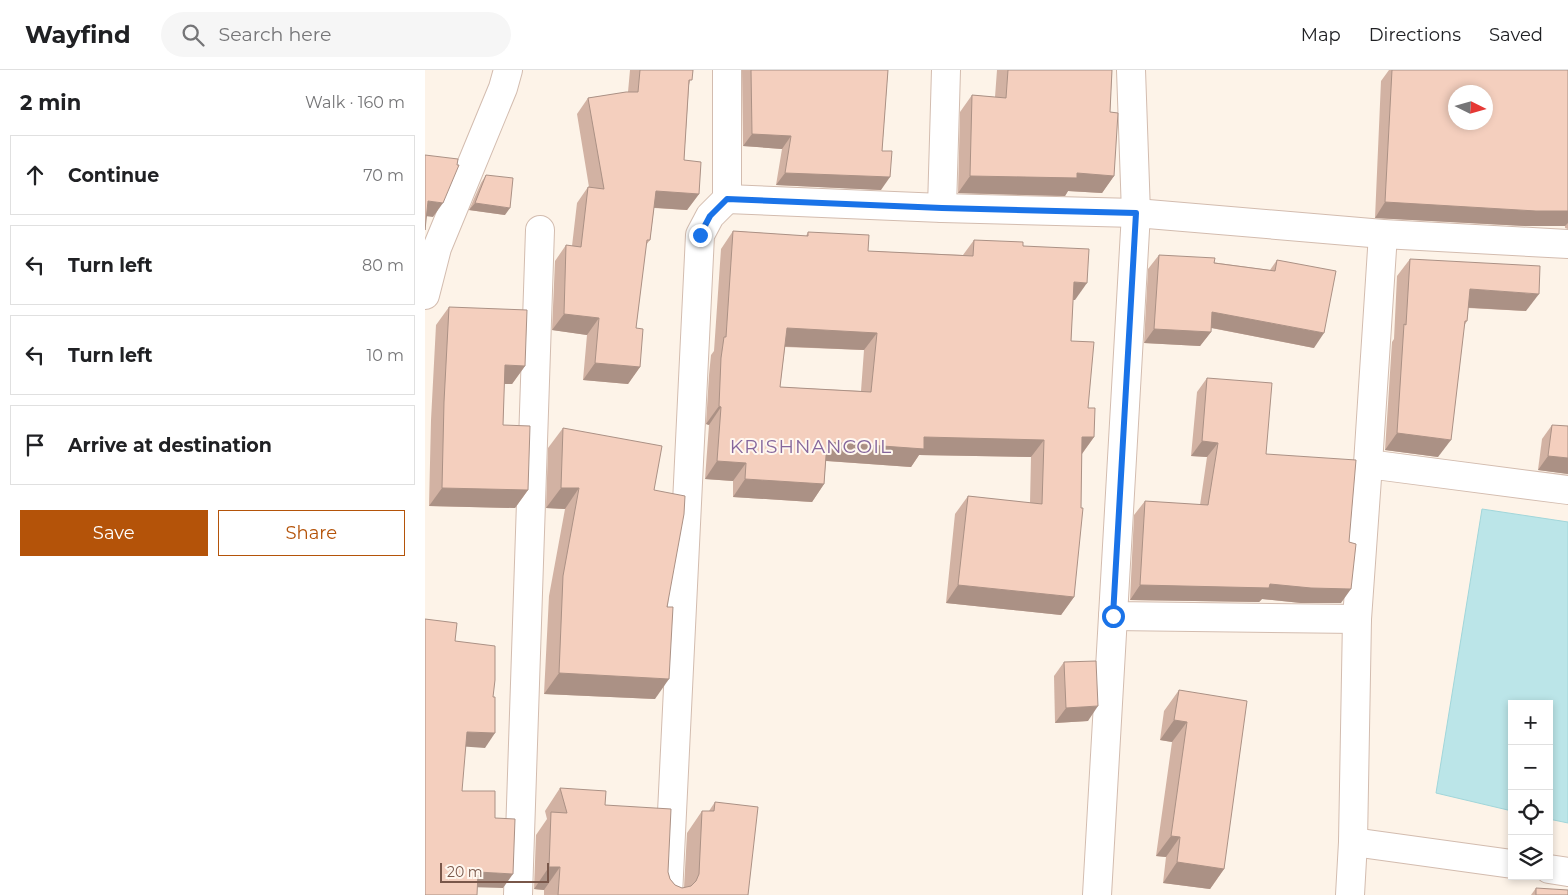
<!DOCTYPE html>
<meta charset="utf-8">
<style>
body{margin:0;font-family:Montserrat,sans-serif;background:#f6f6f6;color:#202124}
.controls{position:absolute;right:15px;bottom:15px;display:grid;overflow:hidden;border-radius:0px;box-shadow:0 2px 8px #0003}
.controls button{width:45px;height:45px;display:grid;place-items:center;padding:0;border:0;border-bottom:1px solid #e0e0e0;background:#fff;color:#202124;font:25px sans-serif}
.compass{position:absolute;left:1023px;top:15px;width:45px;height:45px;border-radius:50%;background:#fff;box-shadow:0 2px 8px #0003;rotate:95deg}
.scale{position:absolute;left:15px;bottom:12px;width:109px;box-sizing:border-box;padding-left:5px;border:2px solid #79574a;border-top:0;font-size:14px;line-height:18px;white-space:nowrap;color:#79574a;-webkit-text-stroke:4px #fff7ef;paint-order:stroke}
.stop{position:absolute;width:15px;height:15px;margin:-11px;border:4px solid #1a73e8;border-radius:50%;background:#fff}
.stop.end{background:#1a73e8;border-color:#fff;box-shadow:0 1px 5px #0008}
.list{margin:0;padding:0;list-style:none}
h2{display:flex;justify-content:space-between;align-items:center;height:65px;margin:0;padding:0 20px;font-size:21px}
h2 small{font-size:16px;font-weight:400;color:#757577}
.list li{display:grid;grid-template-columns:32px 1fr auto;gap:15px;align-items:center;box-sizing:border-box;height:80px;margin:0 10px 10px;padding:0 10px;border:1px solid #e0e0e0;border-radius:0px}
.list b{display:block;font-size:19px;white-space:nowrap}
.list em{font-size:16px;font-style:normal;color:#757577}
.actions{display:flex;gap:10px;padding:15px 20px}
.actions a{flex:1;padding:11px 0;border:1px solid #b45309;border-radius:0px;text-align:center;font-size:18px;color:#b45309}
.actions .main{background:#b45309;color:#fff}
.icon{flex:none;width:28px;height:28px;fill:none;stroke:currentColor;stroke-width:2;stroke-linecap:round;stroke-linejoin:round}
.map{position:relative;flex:none;width:1143px;height:825px;overflow:hidden}
header{display:flex;align-items:center;gap:30px;box-sizing:border-box;height:70px;padding:0 25px;background:#fff;border-bottom:1px solid #e0e0e0}
header strong{font-size:24px}
nav{display:flex;gap:28px;margin-inline-start:auto;font-size:18px}
.search{width:350px;height:45px;background:#f6f6f6;display:flex;align-items:center;gap:12px;box-sizing:border-box;padding:0 18px;border-radius:28px;color:#757577;font-size:19px}
main{display:flex}
aside{flex:1;background:#fff}
.map>svg:first-child{display:block}
</style>
<header>
<strong>Wayfind</strong>
<div class="search"><svg class="icon" aria-label="search" viewBox="0 0 24 24"><circle cx="10" cy="10" r="6"/><path d="M15 15l6 6"/></svg>Search here</div>
<nav><a>Map</a><a>Directions</a><a>Saved</a></nav>
</header>
<main>
<aside>
<h2>2 min<small>Walk · 160 m</small></h2>
<ul class="list">
<li><svg class="icon" aria-label="ahead" viewBox="0 0 24 24"><path d="M12 20V5M6 11l6-6 6 6"/></svg><div><b>Continue</b></div><em>70 m</em></li>
<li><svg class="icon" aria-label="left" viewBox="0 0 24 24"><path d="M17 20v-9H6M10 6l-5 5 5 5"/></svg><div><b>Turn left</b></div><em>80 m</em></li>
<li><svg class="icon" aria-label="left" viewBox="0 0 24 24"><path d="M17 20v-9H6M10 6l-5 5 5 5"/></svg><div><b>Turn left</b></div><em>10 m</em></li>
<li><svg class="icon" aria-label="arrive" viewBox="0 0 24 24"><path d="M6 21V4h12l-3 4 3 4H6"/></svg><div><b>Arrive at destination</b></div></li>
</ul>
<div class="actions"><a class="main">Save</a><a>Share</a></div>
</aside>
<div class="map">
<svg width="1143" height="825" viewBox="0 0 1143 825">
<rect width="100%" height="100%" fill="#fdf3e8"/>
<path fill="#bbe5e8" stroke="#a1d6da" d="M1057 439 1143 452V753L1124 749V634H1087V741L1011 723Z"/>
<g fill="none" stroke-linecap="round" stroke-linejoin="round">
<defs>
<g id="minor">
<path d="M706 0 711 143 688 546 932 549"/>
<path d="M302 129 517 138 711 143 958 164 1143 174"/>
<path d="M517 138 521 0"/>
<path d="M943 394 1143 420"/>
<path d="M928 772 1087 794"/>
<path d="M1124 799 1143 802"/>
<path d="M93 825 115 160"/>
<path d="M243 825 275 165 285 146 302 129V0"/>
<path d="M672 825 688 546"/>
<path d="M925 825 928 772 932 549 943 394 958 164"/>
</g>
<path id="tertiary" d="M0 225 12 178 78 18 83 0"/>
</defs>
<use href="#minor" stroke="#d3bcaf" stroke-width="30"/>
<use href="#tertiary" stroke="#d3bcaf" stroke-width="30"/>
<use href="#minor" stroke="#fff" stroke-width="28"/>
<use href="#tertiary" stroke="#fff" stroke-width="28"/>
</g>
<g fill="#d2b2a3" fill-rule="evenodd">
<path d="M205 0H268L264 15 259 90 274 124 262 140 229 138 225 170 221 175 211 258 215 297 203 314 158 310 162 265 127 260 130 191 141 175 147 176 152 133 163 117H164L152 44 163 28 203 22Z"/>
<path d="M317 0H463L457 81 456 120 351 115 357 79 318 76Z"/>
<path d="M572 0H687L685 42 689 106 677 123 643 121 640 126 533 123 535 42 547 25 570 27Z"/>
<path d="M964 0H1143V159L1140 158V156H1100L950 148 956 11Z"/>
<path d="M61 105 80 145 44 140 56 113Z"/>
<path d="M308 161 381 166 383 162 443 181 538 185 549 170 598 176 650 230H648L646 271 663 338 669 367 657 384 649 527 636 545 521 533 530 444 543 426 605 433 606 387 494 385 486 397 401 391 399 414 387 432 308 427V411L280 409 284 355 281 354 284 305 286 285 289 281 296 179ZM360 277 439 280 436 321 355 317Z"/>
<path d="M734 185 845 200 852 190 889 278 786 258V262L775 276 719 273 723 199Z"/>
<path d="M985 189 1101 241 1043 238 1042 251 1039 256 1013 387 960 380 967 272 969 269 972 206Z"/>
<path d="M24 237 100 296 87 314H79L78 355 103 420 90 438 4 436 6 350 11 255Z"/>
<path d="M782 308 841 384 916 533H876L837 529 834 532 705 530 709 445 720 431 775 435 782 387 766 386 772 322Z"/>
<path d="M1127 355 1143 404 1113 400 1117 369Z"/>
<path d="M138 358 229 420 242 537 230 629 119 624 124 526 140 439 121 438 123 378Z"/>
<path d="M639 592 663 651 630 653 629 606Z"/>
<path d="M754 620 799 799 785 819 738 813 741 787 731 786 747 672 735 670 739 641Z"/>
<path d="M135 718 180 735 243 802 245 809 250 815 257 818H259L262 763 277 741H284L290 732 323 825H119V820L109 819 111 765 122 749 120 741Z"/>
<path d="M1111 818V825H1106Z"/>
</g>
<g fill="#ab9185">
<path d="M327 64 366 66 357 79 318 76Z"/>
<path d="M360 103 465 107 456 120 351 115Z"/>
<path d="M652 103 689 106 677 123 643 121 640 126 533 123 545 106Z"/>
<path d="M231 121 274 124 262 140 219 137Z"/>
<path d="M3 131 18 133 8 147 0 146Z"/>
<path d="M960 132 1143 141V153L1140 156H1100L950 148Z"/>
<path d="M50 133 85 138 80 145 44 140Z"/>
<path d="M649 212 662 213 650 230H637Z"/>
<path d="M1045 219 1114 224 1101 241 1032 237Z"/>
<path d="M787 242 899 263 889 278 777 256Z"/>
<path d="M139 244 174 248 162 265 127 260Z"/>
<path d="M362 258 452 263 439 280 349 276Z"/>
<path d="M729 259 786 262 775 276 719 273Z"/>
<path d="M170 293 215 297 203 314 158 310Z"/>
<path d="M80 295 100 296 87 314H67Z"/>
<path d="M294 336 296 337 284 355 281 354Z"/>
<path d="M972 363 1026 370 1013 387 960 380Z"/>
<path d="M499 367 619 370 606 387 494 385 486 397 389 390 402 372Z"/>
<path d="M657 367H669L656 385Z"/>
<path d="M777 371 793 373 782 387 766 386Z"/>
<path d="M1123 386 1143 388V404L1113 400Z"/>
<path d="M292 391 321 393 308 411 280 409Z"/>
<path d="M320 409 399 414 387 432 308 427Z"/>
<path d="M17 418 103 420 90 438 4 436Z"/>
<path d="M136 418H154L140 439 121 438Z"/>
<path d="M845 514 926 519 916 533H876L837 529 834 532 705 530 715 515Z"/>
<path d="M533 515 649 527 636 545 521 533Z"/>
<path d="M134 603 244 609 230 629 119 624Z"/>
<path d="M673 636 663 651 630 653 641 638Z"/>
<path d="M749 650 762 652 747 672 735 670Z"/>
<path d="M42 662 70 663 60 678 32 676Z"/>
<path d="M746 766 755 767 741 787 731 786Z"/>
<path d="M752 792 799 799 785 819 738 813Z"/>
<path d="M124 797H135L119 820 109 819Z"/>
<path d="M53 802 88 804 78 818 43 817Z"/>
</g>
<g fill="#f4cfbe" stroke="#ab9185" fill-rule="evenodd">
<path d="M215 0H268L267 10H264L259 90 276 92 274 124 231 121 225 170H222L211 258 218 259 215 297 170 293 174 248 139 244 141 175 156 177 163 117 179 119 163 28 201 22H213Z"/>
<path d="M326 0H463L457 81H467L465 107 360 103 366 66 327 64Z"/>
<path d="M583 0H687L685 42 693 43 689 106 652 103V108L545 106 547 25 581 28Z"/>
<path d="M967 0H1143V141H1111L960 132ZM1030 22H1060V52H1030Z"/>
<path d="M0 85 33 89 32 95H34L18 133 3 131 0 160Z"/>
<path d="M61 105 88 108 85 138 50 133Z"/>
<path d="M308 161 383 166V162L444 165 443 181 548 186 549 170 598 172V176L664 179 662 213 649 212 646 271 669 272 663 338H670L669 367H657L656 438H658L649 527 533 515 543 426 617 434 619 370 499 367V379L402 372 399 414 320 409 321 393 292 391 296 337 294 336 296 288 299 267H301ZM362 258 452 263 446 322 355 317Z"/>
<path d="M734 185 790 188 789 193 850 201 852 190 911 201 899 263 787 242 786 262 729 259Z"/>
<path d="M985 189 1115 196 1114 224 1045 219 1042 251H1040L1026 370 972 363 979 254 981 255Z"/>
<path d="M24 237 102 240 100 296 80 295 78 355 105 356 103 420 17 418 19 332Z"/>
<path d="M782 308 847 313 841 384 931 390 924 472 931 474 926 519 886 518 845 514 844 518 715 515 720 431 783 435 793 373 777 371Z"/>
<path d="M1127 355 1143 356V388L1123 386Z"/>
<path d="M138 358 237 376 229 420 260 426 259 444 242 537H248L244 609 134 603 138 506 154 418H136Z"/>
<path d="M0 549 32 553 30 571 70 576V610L68 627H70V663L42 662 37 721H70V748L90 749 88 804 53 802 52 825H0Z"/>
<path d="M671 591 673 636 641 638 639 592Z"/>
<path d="M754 620 822 631 799 799 752 792 755 767 746 766 762 652 749 650Z"/>
<path d="M135 718 181 721 180 735 246 739 243 802 245 809 250 815 257 818 266 816 271 811 274 804 277 741H289L290 732 333 737 323 825H133L135 797H124L126 742 142 743Z"/>
<path d="M1111 818 1143 820V825H1111Z"/>
</g>
<g fill="none" stroke-linecap="round" stroke-linejoin="round">
<path stroke="#1a73e8" stroke-width="6" d="M275 165 285 146 302 129 517 138 711 143 688 546"/>
</g>
<g text-anchor="middle" stroke-width="4" stroke-linejoin="round" paint-order="stroke">
<g font-size="19" letter-spacing="1" fill="#85669c" stroke="#fff7ef">
<text x="386" y="383">KRISHNANCOIL</text>
</g>
</g>
</svg>
<div class="controls">
<button>+</button>
<button>−</button>
<button><svg class="icon" aria-label="locate" viewBox="0 0 24 24"><circle cx="12" cy="12" r="6"/><path d="M12 2v4M12 18v4M2 12h4M18 12h4"/></svg></button>
<button><svg class="icon" aria-label="layers" viewBox="0 0 24 24"><path d="M12 4l9 5-9 5-9-5zM3 14l9 5 9-5"/></svg></button>
</div>
<svg class="compass" viewBox="-18 -18 36 36"><path d="M0-13l5 13h-10z" fill="#e53935"/><path d="M0 13l5-13h-10z" fill="#757577"/></svg>
<div class="scale">20 m</div>
<div class="stop" style="left:688px;top:546px"></div>
<div class="stop end" style="left:275px;top:165px"></div>
</div>
</main>
